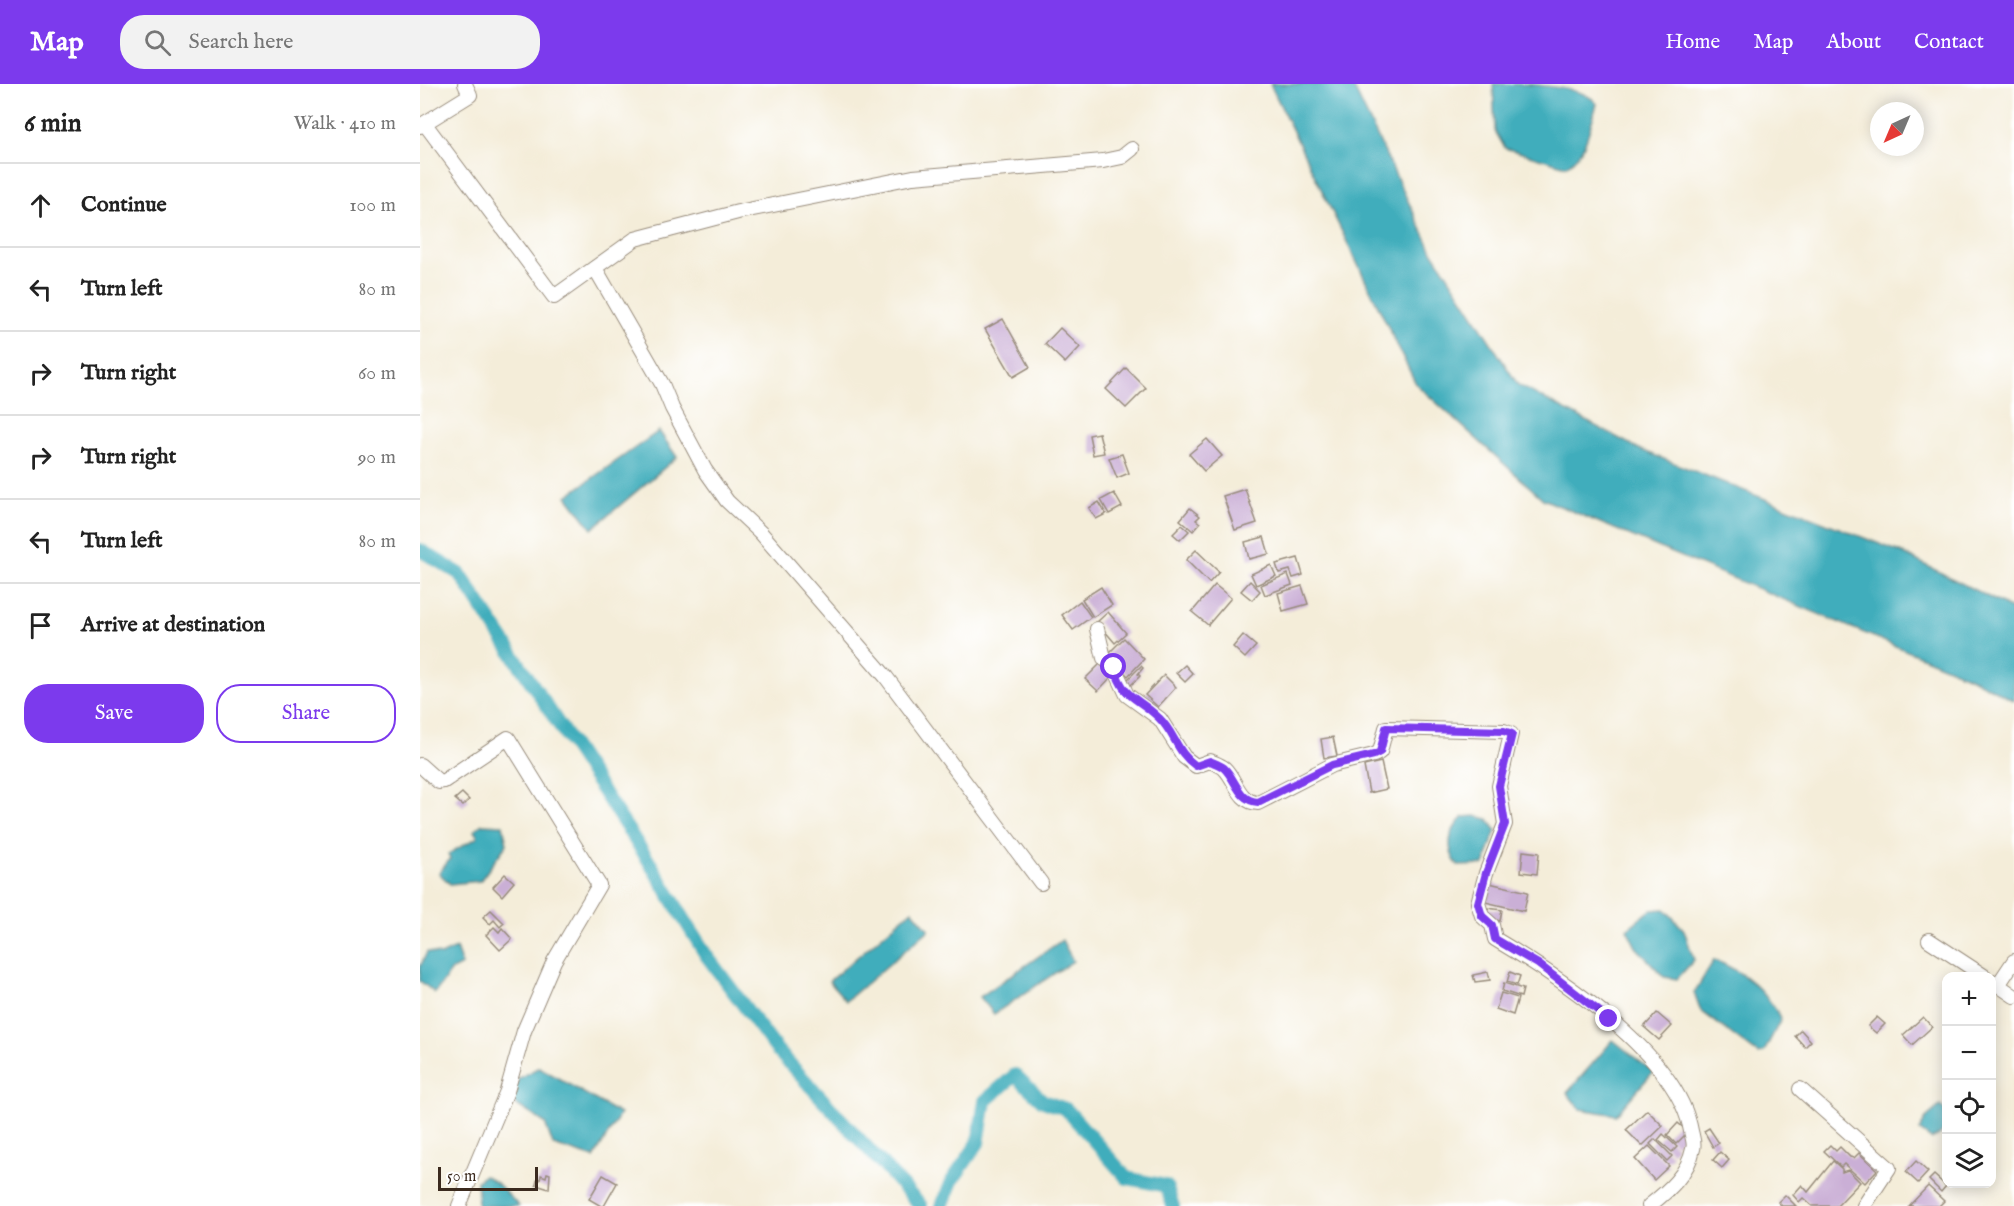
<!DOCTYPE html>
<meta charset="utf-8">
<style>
body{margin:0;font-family:"IM FELL English",serif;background:#f2f2f2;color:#222}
.controls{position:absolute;right:18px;bottom:18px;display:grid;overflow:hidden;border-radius:12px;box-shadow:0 3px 15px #0003}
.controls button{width:54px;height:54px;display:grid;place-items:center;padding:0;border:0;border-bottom:2px solid #e0e0e0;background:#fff;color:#222;font:30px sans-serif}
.compass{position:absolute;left:1450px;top:18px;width:54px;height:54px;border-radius:50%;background:#fff;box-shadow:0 3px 15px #0003;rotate:224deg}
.scale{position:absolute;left:18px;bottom:15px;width:100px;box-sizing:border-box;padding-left:6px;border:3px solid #3b2a1e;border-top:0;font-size:16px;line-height:21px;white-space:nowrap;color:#3b2a1e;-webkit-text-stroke:4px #fff;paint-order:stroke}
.stop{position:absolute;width:18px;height:18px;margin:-14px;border:4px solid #7c3aed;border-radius:50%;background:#fff}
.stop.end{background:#7c3aed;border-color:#fff;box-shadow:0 2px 6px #0008}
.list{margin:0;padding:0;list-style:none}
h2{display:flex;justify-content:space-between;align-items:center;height:78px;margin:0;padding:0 24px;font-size:26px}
h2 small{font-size:20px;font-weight:400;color:#767676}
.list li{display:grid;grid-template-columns:39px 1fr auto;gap:18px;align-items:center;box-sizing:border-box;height:84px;padding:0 24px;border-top:2px solid #e0e0e0}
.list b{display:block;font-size:22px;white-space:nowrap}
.list em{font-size:20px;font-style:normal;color:#767676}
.actions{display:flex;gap:12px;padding:18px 24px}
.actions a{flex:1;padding:14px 0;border:2px solid #7c3aed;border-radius:24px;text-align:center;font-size:21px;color:#7c3aed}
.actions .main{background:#7c3aed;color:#fff}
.icon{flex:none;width:33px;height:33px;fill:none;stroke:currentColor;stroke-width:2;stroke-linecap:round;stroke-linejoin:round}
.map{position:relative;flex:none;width:1594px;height:1122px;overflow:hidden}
header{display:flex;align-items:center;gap:36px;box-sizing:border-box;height:84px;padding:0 30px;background:#7c3aed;color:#fff}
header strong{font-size:28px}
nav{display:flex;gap:33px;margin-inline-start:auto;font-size:21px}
.search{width:420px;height:54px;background:#f2f2f2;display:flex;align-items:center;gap:15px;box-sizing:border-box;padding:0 21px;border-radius:24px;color:#767676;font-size:22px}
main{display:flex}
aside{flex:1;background:#fff}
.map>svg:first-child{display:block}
</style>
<header>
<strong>Map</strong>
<div class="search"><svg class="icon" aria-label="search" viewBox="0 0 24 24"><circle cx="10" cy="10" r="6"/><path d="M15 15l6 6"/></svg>Search here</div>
<nav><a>Home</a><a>Map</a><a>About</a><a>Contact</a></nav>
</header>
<main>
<aside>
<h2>6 min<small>Walk · 410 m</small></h2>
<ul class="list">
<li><svg class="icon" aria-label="ahead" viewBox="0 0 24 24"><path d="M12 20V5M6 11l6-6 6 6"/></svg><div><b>Continue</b></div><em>100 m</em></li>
<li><svg class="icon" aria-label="left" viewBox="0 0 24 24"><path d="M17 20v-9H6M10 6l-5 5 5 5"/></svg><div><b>Turn left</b></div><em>80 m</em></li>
<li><svg class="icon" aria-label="right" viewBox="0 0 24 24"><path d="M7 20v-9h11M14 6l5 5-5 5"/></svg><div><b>Turn right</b></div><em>60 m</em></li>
<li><svg class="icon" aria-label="right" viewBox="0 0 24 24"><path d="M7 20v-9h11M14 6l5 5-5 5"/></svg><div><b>Turn right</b></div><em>90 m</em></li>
<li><svg class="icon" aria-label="left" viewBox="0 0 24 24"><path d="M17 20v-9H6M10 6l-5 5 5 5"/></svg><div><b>Turn left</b></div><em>80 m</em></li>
<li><svg class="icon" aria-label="arrive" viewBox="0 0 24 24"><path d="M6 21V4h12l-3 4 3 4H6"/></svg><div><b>Arrive at destination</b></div></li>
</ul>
<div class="actions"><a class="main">Save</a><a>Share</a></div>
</aside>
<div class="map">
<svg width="1594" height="1122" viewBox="0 0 1594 1122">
<rect width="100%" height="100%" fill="#fff"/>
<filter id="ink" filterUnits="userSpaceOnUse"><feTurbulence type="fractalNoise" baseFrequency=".0167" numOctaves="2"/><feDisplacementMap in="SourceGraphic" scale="12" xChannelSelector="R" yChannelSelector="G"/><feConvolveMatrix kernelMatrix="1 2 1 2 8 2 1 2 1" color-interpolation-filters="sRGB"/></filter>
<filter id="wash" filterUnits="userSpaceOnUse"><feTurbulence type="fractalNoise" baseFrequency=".008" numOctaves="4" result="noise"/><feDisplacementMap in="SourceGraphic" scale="24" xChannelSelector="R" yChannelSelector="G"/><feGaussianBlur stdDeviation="1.35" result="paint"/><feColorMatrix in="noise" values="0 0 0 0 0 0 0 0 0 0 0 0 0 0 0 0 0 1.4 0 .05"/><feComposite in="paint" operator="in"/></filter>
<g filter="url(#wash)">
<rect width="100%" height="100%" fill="#f4edd9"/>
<g fill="#3fadbc" stroke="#3d6c6d" stroke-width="1.5">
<path d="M850 0H932L1012 167 1098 301 1221 366 1480 468 1594 526V617L1552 594 1123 415 996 300Z"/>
<path d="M1073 0C1100 0 1164 0 1177 20 1170 41 1167 70 1146 82L1085 64 1075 47Z"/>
<path d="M239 347 257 373 172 445 147 412Z"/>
<path d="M1055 732 1068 735 1076 746 1064 781 1038 782C1025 764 1028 748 1043 733Z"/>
<path d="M62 740 83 741 87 760 60 797 30 800 19 789 30 775 28 770 58 753 54 747Z"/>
<path d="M1245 825 1264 846 1274 876 1257 895 1244 893 1216 863 1207 845 1231 826Z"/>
<path d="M492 826 509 846 426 917 409 897Z"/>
<path d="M642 856 653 877 574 930 560 913Z"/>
<path d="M36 864 42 881 32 886 15 909 0 897V883L7 868 21 871Z"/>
<path d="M1294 876C1323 887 1346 907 1361 935L1344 968 1338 970 1281 927 1274 909Z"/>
<path d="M1193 956 1233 988 1196 1031 1160 1025 1147 1009Z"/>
<path d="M119 983 200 1030 174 1074 133 1061 125 1039 92 1018 98 995Z"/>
<path d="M1520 1022 1526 1027V1044L1520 1051 1511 1055 1499 1046 1507 1033Z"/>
<path d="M64 1091 78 1100 99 1122H58L57 1097Z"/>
</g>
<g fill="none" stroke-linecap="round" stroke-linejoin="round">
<g stroke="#3fadbc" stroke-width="14">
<path d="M0 466 40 490 230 779 286 871 357 966 501 1122"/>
<path d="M522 1122 532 1097 558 1059 565 1017 595 991 623 1017 646 1025 707 1094 746 1102 753 1122"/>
</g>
</g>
<g id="blocks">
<g fill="#caafd6">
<path d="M583 235 610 283 593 293 565 245Z"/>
<path d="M640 244 660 263 645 279 625 260Z"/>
<path d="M706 284 726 304 706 324 686 305Z"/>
<path d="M679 349 684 369 673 371 669 351Z"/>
<path d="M787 355 802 372 784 387 769 370Z"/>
<path d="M702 370 709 389 697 394 689 374Z"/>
<path d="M825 405 837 439 815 446 803 412Z"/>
<path d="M694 409 702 423 689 430 681 416Z"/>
<path d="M679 418 686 430 676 435 669 424Z"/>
<path d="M770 424 780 432 776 436 780 439 773 447 760 436Z"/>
<path d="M762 441 769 447 760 456 753 450Z"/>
<path d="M844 453 849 470 829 475 825 458Z"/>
<path d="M776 466 799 488 789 499 766 476Z"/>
<path d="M878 474 883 491 873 494 870 486 859 489 856 480Z"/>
<path d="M851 481 856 492 836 501 831 490Z"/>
<path d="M868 490 872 501 845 511 841 501Z"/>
<path d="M830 497 840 507 832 516 821 507Z"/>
<path d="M795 501 811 514 788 541 772 528Z"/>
<path d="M882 502 888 520 863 527 858 509Z"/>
<path d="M681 503 692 521 673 533 662 515Z"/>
<path d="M660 517 671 533 653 546 642 531Z"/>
<path d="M688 528 706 549 695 559 677 538Z"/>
<path d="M823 551 836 562 825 574 813 563Z"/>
<path d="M704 554 724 575 708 592 687 571Z"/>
<path d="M680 580 692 592 678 607 665 595Z"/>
<path d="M765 581 773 590 765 598 756 589Z"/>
<path d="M721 582 723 584 718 590 720 592 705 607 701 602Z"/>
<path d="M744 591 756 603 738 623 725 611Z"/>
<path d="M913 653 917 672 904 674 901 655Z"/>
<path d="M961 678 967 705 949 709 944 682Z"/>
<path d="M42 709 49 716 43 722 35 715Z"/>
<path d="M1103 767 1119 769 1117 790 1101 788Z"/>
<path d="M85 790 94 798 82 812 73 803Z"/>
<path d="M1065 798 1108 808 1104 827 1061 817Z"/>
<path d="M1067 824 1082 826 1080 837 1066 834Z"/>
<path d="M71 826 84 839 80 843 74 836 70 840 63 833Z"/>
<path d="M74 843 79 848 82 844 92 855 80 866 66 851Z"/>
<path d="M1068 888 1070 896 1055 898 1053 891Z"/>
<path d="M1090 888 1100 892 1097 901 1087 898Z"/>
<path d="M1084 899 1103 905 1101 913 1082 907Z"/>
<path d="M1081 909 1098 914 1093 931 1076 925Z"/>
<path d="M1237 929 1252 942 1239 956 1224 943Z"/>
<path d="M1457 933 1465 940 1456 949 1448 942Z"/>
<path d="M1503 933 1512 943 1492 961 1483 951Z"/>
<path d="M1381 946 1391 957 1385 963 1375 952Z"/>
<path d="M1227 1026 1243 1042 1222 1062 1206 1046Z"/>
<path d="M1258 1039 1268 1048 1256 1060 1247 1051Z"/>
<path d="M1289 1044 1299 1059 1293 1063 1284 1047Z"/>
<path d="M1243 1050 1257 1063 1252 1068 1238 1056Z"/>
<path d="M1235 1055 1252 1072 1247 1077 1230 1060Z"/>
<path d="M1410 1061 1416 1067 1420 1063 1430 1073 1434 1074 1439 1069 1457 1086 1445 1099 1424 1080 1421 1083 1404 1067Z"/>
<path d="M1229 1062 1249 1082 1234 1096 1215 1075Z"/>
<path d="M1300 1068 1309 1076 1302 1084 1293 1076Z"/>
<path d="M1413 1077 1422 1085V1088L1428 1086 1440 1098 1417 1122H1392L1383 1114 1379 1118 1373 1111 1382 1101 1388 1108Z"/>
<path d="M1496 1077 1508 1088 1498 1099 1486 1088Z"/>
<path d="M127 1089 130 1090 129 1105 116 1101 117 1096H120L121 1091 126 1093Z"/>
<path d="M183 1091 197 1099 184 1122H181L169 1115Z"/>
<path d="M1514 1091 1526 1102 1521 1108 1509 1096Z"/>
<path d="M1508 1102 1524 1117 1519 1122H1489Z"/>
<path d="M1365 1111 1376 1122H1362L1358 1118Z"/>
</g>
</g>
</g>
<g filter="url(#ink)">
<use href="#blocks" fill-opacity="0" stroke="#988c7c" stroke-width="1.5"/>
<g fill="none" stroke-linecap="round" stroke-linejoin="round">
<defs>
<g id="street">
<path d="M5 40 134 213 215 155 318 128 493 93 683 77 702 73 712 65"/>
<path d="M0 42 50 11 45 0"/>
<path d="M175 184 242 300 252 324 285 386 307 417 341 449 466 593 621 799"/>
<path d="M677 545 684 574 694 583 707 611 740 635 764 673 776 682 790 677C794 679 800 681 804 684 816 695 818 718 838 719L912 681 954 671 960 668 966 644 1084 647 1091 650 1079 702 1085 740 1066 789 1058 819 1062 832 1072 841 1075 855C1139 893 1257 970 1271 1047 1272 1052 1275 1060 1273 1065 1268 1090 1248 1107 1229 1122"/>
<path d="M0 681 19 698 24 697 88 654 179 801 134 877 104 947 87 1007 39 1122"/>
<path d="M1509 856 1564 892"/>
<path d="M1572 897 1594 912"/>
<path d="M1578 901 1594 877"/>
<path d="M1380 1005 1469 1084 1444 1122"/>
</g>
</defs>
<use href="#street" stroke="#988c7c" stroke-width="16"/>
<use href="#street" stroke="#fff" stroke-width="14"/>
</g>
</g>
<g fill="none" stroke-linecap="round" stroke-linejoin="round" filter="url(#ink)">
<path stroke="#7c3aed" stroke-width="8" d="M694 583C705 617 717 612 739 634 755 649 756 668 776 682L790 677C794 679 800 681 804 684 816 695 818 717 838 718L912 681 954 671 960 668 966 644 1084 647 1092 650 1079 702 1085 740 1066 789 1058 819 1062 832 1072 841 1075 855 1118 880 1189 935"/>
</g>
</svg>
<div class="controls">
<button>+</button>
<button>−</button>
<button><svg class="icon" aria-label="locate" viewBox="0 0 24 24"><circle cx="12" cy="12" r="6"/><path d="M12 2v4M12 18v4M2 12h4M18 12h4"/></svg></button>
<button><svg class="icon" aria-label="layers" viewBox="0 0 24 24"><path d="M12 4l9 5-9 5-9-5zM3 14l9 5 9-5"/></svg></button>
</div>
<svg class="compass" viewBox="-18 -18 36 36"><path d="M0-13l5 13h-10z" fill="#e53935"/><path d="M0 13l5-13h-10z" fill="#767676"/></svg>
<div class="scale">50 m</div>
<div class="stop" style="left:694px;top:583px"></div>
<div class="stop end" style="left:1189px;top:935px"></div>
</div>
</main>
